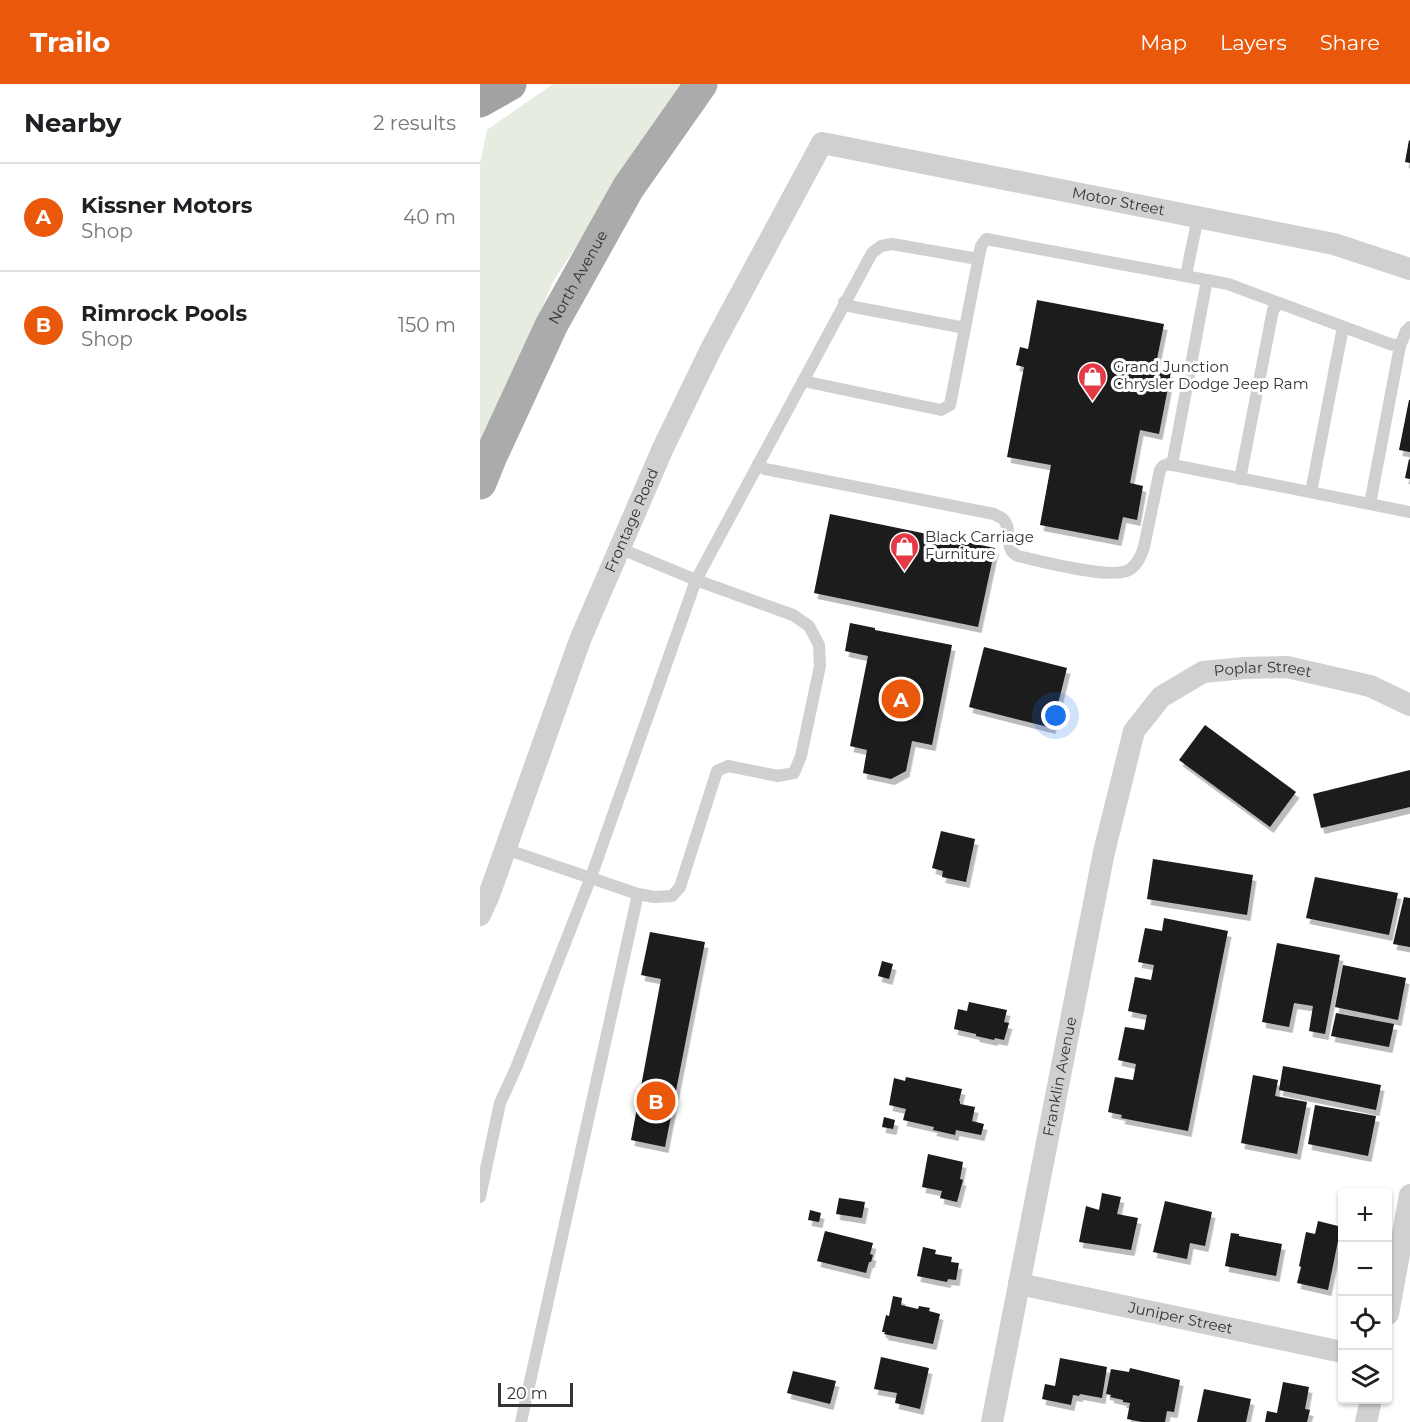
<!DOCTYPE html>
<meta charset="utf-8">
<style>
body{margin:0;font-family:Montserrat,sans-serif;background:#f2f2f2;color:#202124}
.controls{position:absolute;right:18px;bottom:18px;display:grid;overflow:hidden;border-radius:6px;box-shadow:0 2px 4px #0004}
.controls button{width:54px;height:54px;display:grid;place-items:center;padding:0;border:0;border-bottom:2px solid #e0e0e0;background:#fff;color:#202124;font:30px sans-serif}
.scale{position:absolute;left:18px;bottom:15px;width:75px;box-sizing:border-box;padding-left:6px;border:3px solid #333;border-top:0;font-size:16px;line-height:21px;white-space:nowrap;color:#333;-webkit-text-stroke:4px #fff;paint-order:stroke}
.you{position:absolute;left:576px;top:632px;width:21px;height:21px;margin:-15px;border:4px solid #fff;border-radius:50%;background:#1a73e8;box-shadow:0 0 0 9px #1a73e833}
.badge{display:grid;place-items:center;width:39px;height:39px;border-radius:50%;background:#ea580c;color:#fff;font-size:20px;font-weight:700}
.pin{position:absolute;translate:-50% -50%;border:3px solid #fff;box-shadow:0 2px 6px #0006}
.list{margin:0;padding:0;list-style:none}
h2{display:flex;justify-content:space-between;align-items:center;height:78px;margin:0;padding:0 24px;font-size:26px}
h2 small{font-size:20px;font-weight:400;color:#757577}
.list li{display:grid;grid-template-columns:39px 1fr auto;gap:18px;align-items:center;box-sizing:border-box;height:108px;padding:0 24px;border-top:2px solid #e0e0e0}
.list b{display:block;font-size:22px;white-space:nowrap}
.list p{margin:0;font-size:20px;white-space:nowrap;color:#757577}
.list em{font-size:20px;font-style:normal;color:#757577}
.icon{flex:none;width:33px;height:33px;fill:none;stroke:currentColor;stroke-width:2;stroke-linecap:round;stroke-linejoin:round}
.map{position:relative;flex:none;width:930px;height:1338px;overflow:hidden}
header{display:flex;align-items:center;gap:36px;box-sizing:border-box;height:84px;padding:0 30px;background:#ea580c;color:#fff}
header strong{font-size:28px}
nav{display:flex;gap:33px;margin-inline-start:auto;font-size:21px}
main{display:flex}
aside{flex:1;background:#fff}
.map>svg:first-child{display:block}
</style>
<header>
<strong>Trailo</strong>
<nav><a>Map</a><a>Layers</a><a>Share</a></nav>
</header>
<main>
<aside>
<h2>Nearby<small>2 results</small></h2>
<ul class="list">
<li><span class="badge">A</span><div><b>Kissner Motors</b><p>Shop</p></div><em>40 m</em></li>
<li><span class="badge">B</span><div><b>Rimrock Pools</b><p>Shop</p></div><em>150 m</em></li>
</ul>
</aside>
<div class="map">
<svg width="930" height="1338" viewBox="0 0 930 1338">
<defs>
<filter id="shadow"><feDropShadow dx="3.5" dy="6" stdDeviation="0" flood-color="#0004"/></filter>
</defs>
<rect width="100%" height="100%" fill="#fff"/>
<path fill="#e6ecdf" d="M73 0H202L74 196 0 367V79L7 46Z"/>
<g fill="#1a1a1a" filter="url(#shadow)">
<path d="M929 56 930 57V79L925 78Z"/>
<path d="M557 216 684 240 675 285 691 288 679 350 660 346 650 399 663 402 657 436 643 433 638 456 560 441 571 381 527 373 544 283 536 281 540 263 548 265Z"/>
<path d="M929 316H930V368L919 366Z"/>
<path d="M929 375 930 376V395L925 394Z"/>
<path d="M350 430 515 464 498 543 334 509Z"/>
<path d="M370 539 395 544V546L472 561 452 661 432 657 426 687 411 695 383 689 387 666 370 662 388 572 365 567Z"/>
<path d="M504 563 587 584 572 644 489 623Z"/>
<path d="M725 641 816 708 790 743 699 676Z"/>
<path d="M930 686V723L841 744 833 710Z"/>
<path d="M461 747 495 755 486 798 462 793 463 787 452 784Z"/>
<path d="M673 775 773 791 767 831 667 815Z"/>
<path d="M835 793 918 809 909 851 826 834Z"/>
<path d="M924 813 930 814V863L913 860Z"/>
<path d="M684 834 748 847 708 1047 641 1034 642 1031 628 1028 635 993 653 996 656 980 638 976 645 943 664 946 667 931 648 927 655 893 671 896 674 881 658 878 665 844 682 847Z"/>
<path d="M170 848 225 858 185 1063 151 1056 181 895 161 891Z"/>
<path d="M797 859 860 871 845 950 829 947 833 922 814 919 809 943 782 938Z"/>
<path d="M402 877 413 880 409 895 398 892Z"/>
<path d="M863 881 926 894 918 936 855 923Z"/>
<path d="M489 918 527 926 524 938 529 939 524 956 515 954 514 956 496 952V950L474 945 478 925 487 927Z"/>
<path d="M856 929 914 940 909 963 851 952Z"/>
<path d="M803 982 901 1001 896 1026 799 1006Z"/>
<path d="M773 991 798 996 795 1012 827 1018 817 1070 761 1059Z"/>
<path d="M426 993 482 1005 479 1017H480V1020L495 1023 492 1037 504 1040 501 1051 476 1046 475 1051 453 1046 454 1043 423 1036 426 1025 409 1021 414 994 425 997Z"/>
<path d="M835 1021 896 1032 888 1072 828 1060Z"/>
<path d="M404 1033 415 1036 413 1045 402 1043Z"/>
<path d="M448 1070 483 1078 480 1095 483 1096 477 1118 460 1114 462 1107 442 1103Z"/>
<path d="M622 1109 641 1113 637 1130 658 1134 651 1166 599 1158 606 1122 619 1126Z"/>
<path d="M359 1114 385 1118 382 1134 356 1130Z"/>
<path d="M685 1117 732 1128 725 1162 710 1159 707 1175 673 1168Z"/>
<path d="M330 1126 341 1129 339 1138 328 1136Z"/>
<path d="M838 1137 862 1143V1158L858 1157 848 1206 817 1199 821 1183 819 1182 826 1148 835 1150Z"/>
<path d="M345 1147 393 1159 390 1170 393 1171 391 1178H389L386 1189 337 1177Z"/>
<path d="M751 1149 759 1150V1152L802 1160 796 1192 745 1182Z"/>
<path d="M443 1163 456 1166 455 1170 472 1173 471 1178 479 1179 476 1196 468 1195 467 1198 437 1192Z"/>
<path d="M413 1212 422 1214 421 1221 438 1225 439 1222 450 1224 449 1227 460 1230 453 1260 404 1250 405 1248H402L406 1231 409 1232Z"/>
<path d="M401 1273 449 1284 440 1325 415 1319 417 1309 394 1305Z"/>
<path d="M580 1274 627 1283 622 1314 600 1310 599 1312 593 1311 591 1321 562 1315 565 1300 575 1302Z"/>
<path d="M650 1284 700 1296 694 1328 687 1327 685 1338H662L647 1335 650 1319 643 1318V1316L630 1313 631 1311 626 1310 631 1285 649 1288Z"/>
<path d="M313 1287 356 1297 350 1320 307 1309Z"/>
<path d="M803 1298 829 1303 825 1325 830 1326 827 1338H785L787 1327 797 1329Z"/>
<path d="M724 1305 771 1315 766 1338H717Z"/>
</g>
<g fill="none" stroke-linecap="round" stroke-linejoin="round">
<g stroke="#d0d0d0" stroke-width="12">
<path d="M706 191 718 133"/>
<path d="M364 218 369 222 485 244"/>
<path d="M323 297 461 326 470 321 501 162 506 155 748 200 910 260 920 262 926 247 930 243"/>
<path d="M278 380 285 385 514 430C517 432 521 433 523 435 534 446 522 465 538 472 560 477 631 496 649 486 658 480 661 472 664 463L680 386 683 382 688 380 930 428"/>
<path d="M692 381 727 196"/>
<path d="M760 395 793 226 799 219"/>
<path d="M831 408 863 243"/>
<path d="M890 420 920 262"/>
<path d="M25 765 158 810 174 813 192 812 200 803 237 687 248 682 298 692 314 689 321 672 340 582 339 561 329 542 313 531 216 496 139 464"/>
<path d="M0 1113 20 1019 36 984 111 793 216 496 392 169 401 162 412 160 498 175"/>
<path d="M41 1338 158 810"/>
</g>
<g stroke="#d0d0d0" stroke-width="22">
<path id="s1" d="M0 831 9 811 100 556 183 364 231 265 342 59 854 160 930 185"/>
<path id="s2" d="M539 1200 862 1268"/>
<path d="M908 1230 930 1111"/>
<path id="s3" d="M512 1338 624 768 654 647 681 613 723 588 765 584 807 583 890 602 930 621"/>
<path d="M886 1338 891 1316"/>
</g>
<path stroke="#ababab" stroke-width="33" id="s4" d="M0 399 10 374 72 240 148 104 221 0"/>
<path stroke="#a2a2a2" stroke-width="33" d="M0 17 30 0"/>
</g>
<defs>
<symbol id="shop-pin" viewBox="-11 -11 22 30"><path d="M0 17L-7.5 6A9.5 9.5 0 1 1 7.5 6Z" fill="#e63946" stroke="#fff"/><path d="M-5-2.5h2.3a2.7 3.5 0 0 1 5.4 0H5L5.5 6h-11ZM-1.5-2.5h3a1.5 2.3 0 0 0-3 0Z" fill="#fff"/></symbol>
</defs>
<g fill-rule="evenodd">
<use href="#shop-pin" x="596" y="276" width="33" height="45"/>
<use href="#shop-pin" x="408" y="446" width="33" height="45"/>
</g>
<g text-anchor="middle" stroke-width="6" stroke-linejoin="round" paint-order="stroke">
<g font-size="15" fill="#333" stroke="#fff">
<text dy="5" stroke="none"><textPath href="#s1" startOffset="1148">Motor Street</textPath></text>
<text dy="5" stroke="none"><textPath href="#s4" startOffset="228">North Avenue</textPath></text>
<text dy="5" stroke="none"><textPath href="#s1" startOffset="423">Frontage Road</textPath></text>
<text dy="5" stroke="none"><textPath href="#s3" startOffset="858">Poplar Street</textPath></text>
<text dy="5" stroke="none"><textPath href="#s3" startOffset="352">Franklin Avenue</textPath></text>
<text dy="5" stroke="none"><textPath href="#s2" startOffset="165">Juniper Street</textPath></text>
</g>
<g font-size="15" fill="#333" stroke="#fff" text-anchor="start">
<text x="633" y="288">Grand Junction<tspan x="633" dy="17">Chrysler Dodge Jeep Ram</tspan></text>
<text x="445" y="458">Black Carriage<tspan x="445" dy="17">Furniture</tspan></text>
</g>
</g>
</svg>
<div class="controls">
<button>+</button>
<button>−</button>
<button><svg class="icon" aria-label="locate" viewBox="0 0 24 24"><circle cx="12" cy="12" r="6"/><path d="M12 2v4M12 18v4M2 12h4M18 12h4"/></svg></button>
<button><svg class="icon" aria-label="layers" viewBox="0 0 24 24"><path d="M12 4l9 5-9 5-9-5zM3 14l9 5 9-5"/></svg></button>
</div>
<div class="scale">20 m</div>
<div class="you"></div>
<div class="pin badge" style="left:421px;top:615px">A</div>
<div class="pin badge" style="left:176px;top:1017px">B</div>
</div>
</main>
